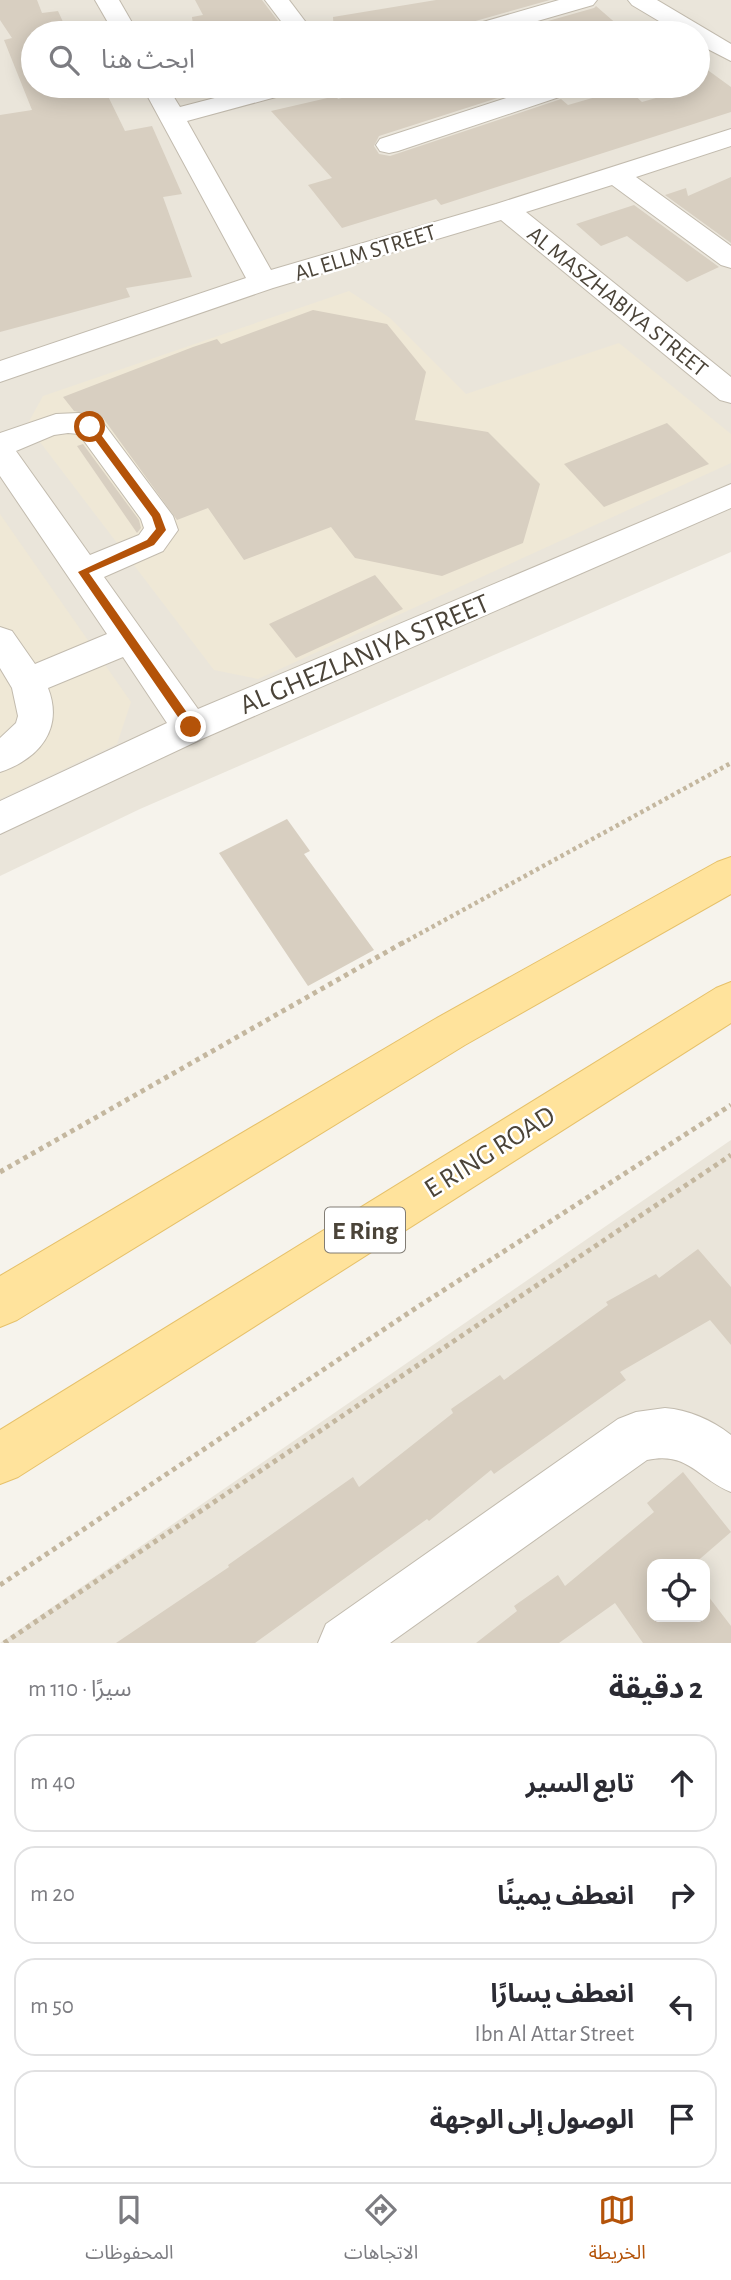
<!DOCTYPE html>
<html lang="ar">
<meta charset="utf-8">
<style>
body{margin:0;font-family:"Alegreya Sans","Noto Sans Arabic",sans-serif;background:#f2f2f3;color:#2b2b33;direction:rtl}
.controls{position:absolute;right:21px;bottom:21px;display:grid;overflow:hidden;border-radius:14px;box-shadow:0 4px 18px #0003}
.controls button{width:63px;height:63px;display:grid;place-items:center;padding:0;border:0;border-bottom:2px solid #e1e1e2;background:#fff;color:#2b2b33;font:35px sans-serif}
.stop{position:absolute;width:21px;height:21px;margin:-16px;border:5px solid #b45309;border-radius:50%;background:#fff}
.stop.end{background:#b45309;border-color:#fff;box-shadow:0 2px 7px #0008}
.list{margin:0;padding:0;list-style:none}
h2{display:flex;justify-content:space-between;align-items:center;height:91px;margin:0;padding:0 28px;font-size:30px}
h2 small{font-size:23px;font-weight:400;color:#7c7c81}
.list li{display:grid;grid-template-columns:46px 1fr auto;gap:21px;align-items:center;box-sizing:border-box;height:98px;margin:0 14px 14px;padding:0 14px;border:2px solid #e1e1e2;border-radius:21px}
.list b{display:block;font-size:26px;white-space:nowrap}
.list p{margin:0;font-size:23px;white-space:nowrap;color:#7c7c81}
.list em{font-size:23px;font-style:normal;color:#7c7c81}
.icon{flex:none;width:38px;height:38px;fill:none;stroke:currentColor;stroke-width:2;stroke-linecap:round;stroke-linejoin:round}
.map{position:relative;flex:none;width:731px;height:1643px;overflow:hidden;direction:ltr}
.search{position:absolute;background:#fff;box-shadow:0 4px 18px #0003;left:21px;right:21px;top:21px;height:77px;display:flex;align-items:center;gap:18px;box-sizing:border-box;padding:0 24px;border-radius:38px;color:#7c7c81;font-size:26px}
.sheet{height:539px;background:#fff}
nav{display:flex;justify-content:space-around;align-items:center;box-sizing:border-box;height:98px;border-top:2px solid #e1e1e2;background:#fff;font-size:19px;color:#7c7c81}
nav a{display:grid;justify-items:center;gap:4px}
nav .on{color:#b45309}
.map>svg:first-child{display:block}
</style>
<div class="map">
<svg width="731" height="1643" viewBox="0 0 731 1643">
<rect width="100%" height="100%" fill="#f6f3ec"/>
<g fill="#eae5da" fill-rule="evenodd">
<path d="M0 0H731V552L140 809 0 876ZM33 33H698V86H33Z"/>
<path d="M731 1140V1643H0ZM652 1564H705V1617H652Z"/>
</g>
<g fill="#efe8d6">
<path d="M349 291 390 318 466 394 619 343 731 434V463L258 679 214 670 27 425 43 396Z"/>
<path d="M0 514 131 702 117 744 0 799Z"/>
</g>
<g fill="#d8cfc1">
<path d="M0 0H37L42 13 58 11 68 33H33V86H103L125 131 152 126 182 194 163 197 192 277 126 288 130 297 0 332V115L32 110 4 40 12 38 0 20Z"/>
<path d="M195 0H262L287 33H194L192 17 203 15Z"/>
<path d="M436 0H550L472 22 407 33H334L333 17Z"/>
<path d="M596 6 627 33H505L594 8Z"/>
<path d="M698 63 731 87V112L441 205 436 199 342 228 308 185 332 178 271 111 336 96 338 99 386 86H508L514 92 535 86 379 136 374 146 379 154 390 156 561 99 568 105 627 88 642 102 698 86Z"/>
<path d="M731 177V243L665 195 686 188 688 196Z"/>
<path d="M634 205 719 267 687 282 627 236 601 246 576 224Z"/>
<path d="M313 310 387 324 426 372 415 420 488 432 540 484 523 543 442 576 355 558 331 527 244 560 208 508 177 520 103 418 74 411 63 397 193 347 217 339 221 344Z"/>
<path d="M667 423 709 464 604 507 564 464Z"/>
<path d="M83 444 139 520 141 528 137 533 77 446Z"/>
<path d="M375 575 403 609 296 658 269 624Z"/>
<path d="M287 819 310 851 304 854 374 950 308 986 219 853Z"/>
<path d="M698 1249 731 1287V1345L710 1320 620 1372 626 1380 494 1474 491 1470 429 1521 427 1519 255 1643H116L229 1567 228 1565 353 1477 359 1487 453 1413 451 1409 500 1375 504 1380 608 1305 606 1302 656 1274 659 1278Z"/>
<path d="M683 1472 731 1532 694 1564H652V1617H705V1592L731 1626V1643H643L615 1603 559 1643H476L517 1611 514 1606 558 1575 565 1586 654 1512 647 1503Z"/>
</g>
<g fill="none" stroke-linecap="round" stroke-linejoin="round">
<defs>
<g id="minor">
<path d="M95 0H119L138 33H114Z"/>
<path d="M265 0H289L314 33H290Z"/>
<path d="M559 0H597L593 5 496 33H459L462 28Z"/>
<path d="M628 0H657L731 44V61L698 44V33H679L632 5Z"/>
<path d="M142 86H167L180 107 261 86H301L298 91 187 121 271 270 496 204 731 129V146L636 177 731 246V268L721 265 612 185 526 212 731 377V403L720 400 501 220 273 288 0 382V361L246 278Z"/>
<path d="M543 86H581L577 91 398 151 389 153 380 151 376 145 380 139Z"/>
<path d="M79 413 101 420 173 516 178 530 163 551 104 577 198 709 731 484V508L204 738 0 834V801L167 723 123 657 48 688C64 729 39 759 0 772V738L16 723 18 716 12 688 0 668V627L12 631 35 664 107 634 0 476V433L56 414ZM68 433 79 434 141 519 144 528 139 535 90 555 16 451 54 435Z"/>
<path d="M665 1408C689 1410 712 1420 731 1435V1492C697 1478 688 1451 647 1460L390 1643H318L326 1624 618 1419 636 1412Z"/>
</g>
<g id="major">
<path d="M731 857V894L465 1045 17 1320 0 1327V1276L435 1019 717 862Z"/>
<path d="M731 982V1023L18 1477 0 1484V1430L716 988Z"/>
</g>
</defs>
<use href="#minor" stroke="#c2bbae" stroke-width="2"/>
<use href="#major" stroke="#e6c16a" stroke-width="2"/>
<path stroke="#c4b79f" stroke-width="4.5" stroke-dasharray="3.5 3.5" stroke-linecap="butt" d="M401 944 731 763"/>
<g stroke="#c4b79f" stroke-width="5" stroke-dasharray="4.5 4.5" stroke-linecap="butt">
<path d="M0 1172 404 942"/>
<path d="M0 1585 416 1308 731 1105"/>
<path d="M4 1643 731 1155"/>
</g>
<use href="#minor" fill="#fff" fill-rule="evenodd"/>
<use href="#major" fill="#ffe39c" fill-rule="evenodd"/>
</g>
<path fill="#b45309" d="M87 424H93L160 514 166 530 154 545 89 573 195 724V730H187L78 572 147 540 156 529 152 517 87 429Z"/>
<g text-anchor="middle" stroke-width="5" stroke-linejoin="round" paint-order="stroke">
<g font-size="23" fill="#4b4439" stroke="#fff">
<text transform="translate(365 252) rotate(-17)" y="8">AL ELLM STREET</text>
<text transform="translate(618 301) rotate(39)" y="8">AL MASZHABIYA STREET</text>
</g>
<rect fill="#fff" stroke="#817c74" stroke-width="2" x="325" y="1207.5" width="80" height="45" rx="5"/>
<g font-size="26" font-weight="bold" fill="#4b4439">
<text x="365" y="1239">E Ring</text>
</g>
<g font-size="28" fill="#4b4439" stroke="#fff">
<text transform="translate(364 653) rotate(-23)" y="10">AL GHEZLANIYA STREET</text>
<text transform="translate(489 1151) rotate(-32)" y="10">E RING ROAD</text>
</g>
</g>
</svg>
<div class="controls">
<button><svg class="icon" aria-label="locate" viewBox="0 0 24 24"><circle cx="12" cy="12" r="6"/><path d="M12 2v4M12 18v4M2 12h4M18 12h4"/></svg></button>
</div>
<div class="stop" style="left:90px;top:427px"></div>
<div class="stop end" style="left:191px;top:727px"></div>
<div class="search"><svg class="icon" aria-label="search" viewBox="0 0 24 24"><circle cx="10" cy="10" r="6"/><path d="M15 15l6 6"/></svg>ابحث هنا</div>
</div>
<section class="sheet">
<h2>2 دقيقة<small>سيرًا · 110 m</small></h2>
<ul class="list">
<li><svg class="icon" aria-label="ahead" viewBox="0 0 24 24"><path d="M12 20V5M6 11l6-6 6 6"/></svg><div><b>تابع السير</b></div><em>40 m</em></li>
<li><svg class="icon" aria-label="right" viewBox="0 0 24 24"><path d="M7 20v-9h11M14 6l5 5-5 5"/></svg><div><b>انعطف يمينًا</b></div><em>20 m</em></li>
<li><svg class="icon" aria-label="left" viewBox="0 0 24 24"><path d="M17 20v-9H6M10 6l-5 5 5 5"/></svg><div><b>انعطف يسارًا</b><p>Ibn Al Attar Street</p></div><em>50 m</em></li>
<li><svg class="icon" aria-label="arrive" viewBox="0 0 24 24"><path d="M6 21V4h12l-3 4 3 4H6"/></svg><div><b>الوصول إلى الوجهة</b></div></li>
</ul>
</section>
<nav>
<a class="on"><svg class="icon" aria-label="map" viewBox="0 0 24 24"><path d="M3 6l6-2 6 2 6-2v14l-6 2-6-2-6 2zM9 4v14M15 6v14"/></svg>الخريطة</a>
<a><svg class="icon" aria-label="directions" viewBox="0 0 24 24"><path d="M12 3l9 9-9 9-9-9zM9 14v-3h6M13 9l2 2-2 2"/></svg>الاتجاهات</a>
<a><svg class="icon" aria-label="saved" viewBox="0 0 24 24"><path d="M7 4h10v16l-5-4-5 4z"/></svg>المحفوظات</a>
</nav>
